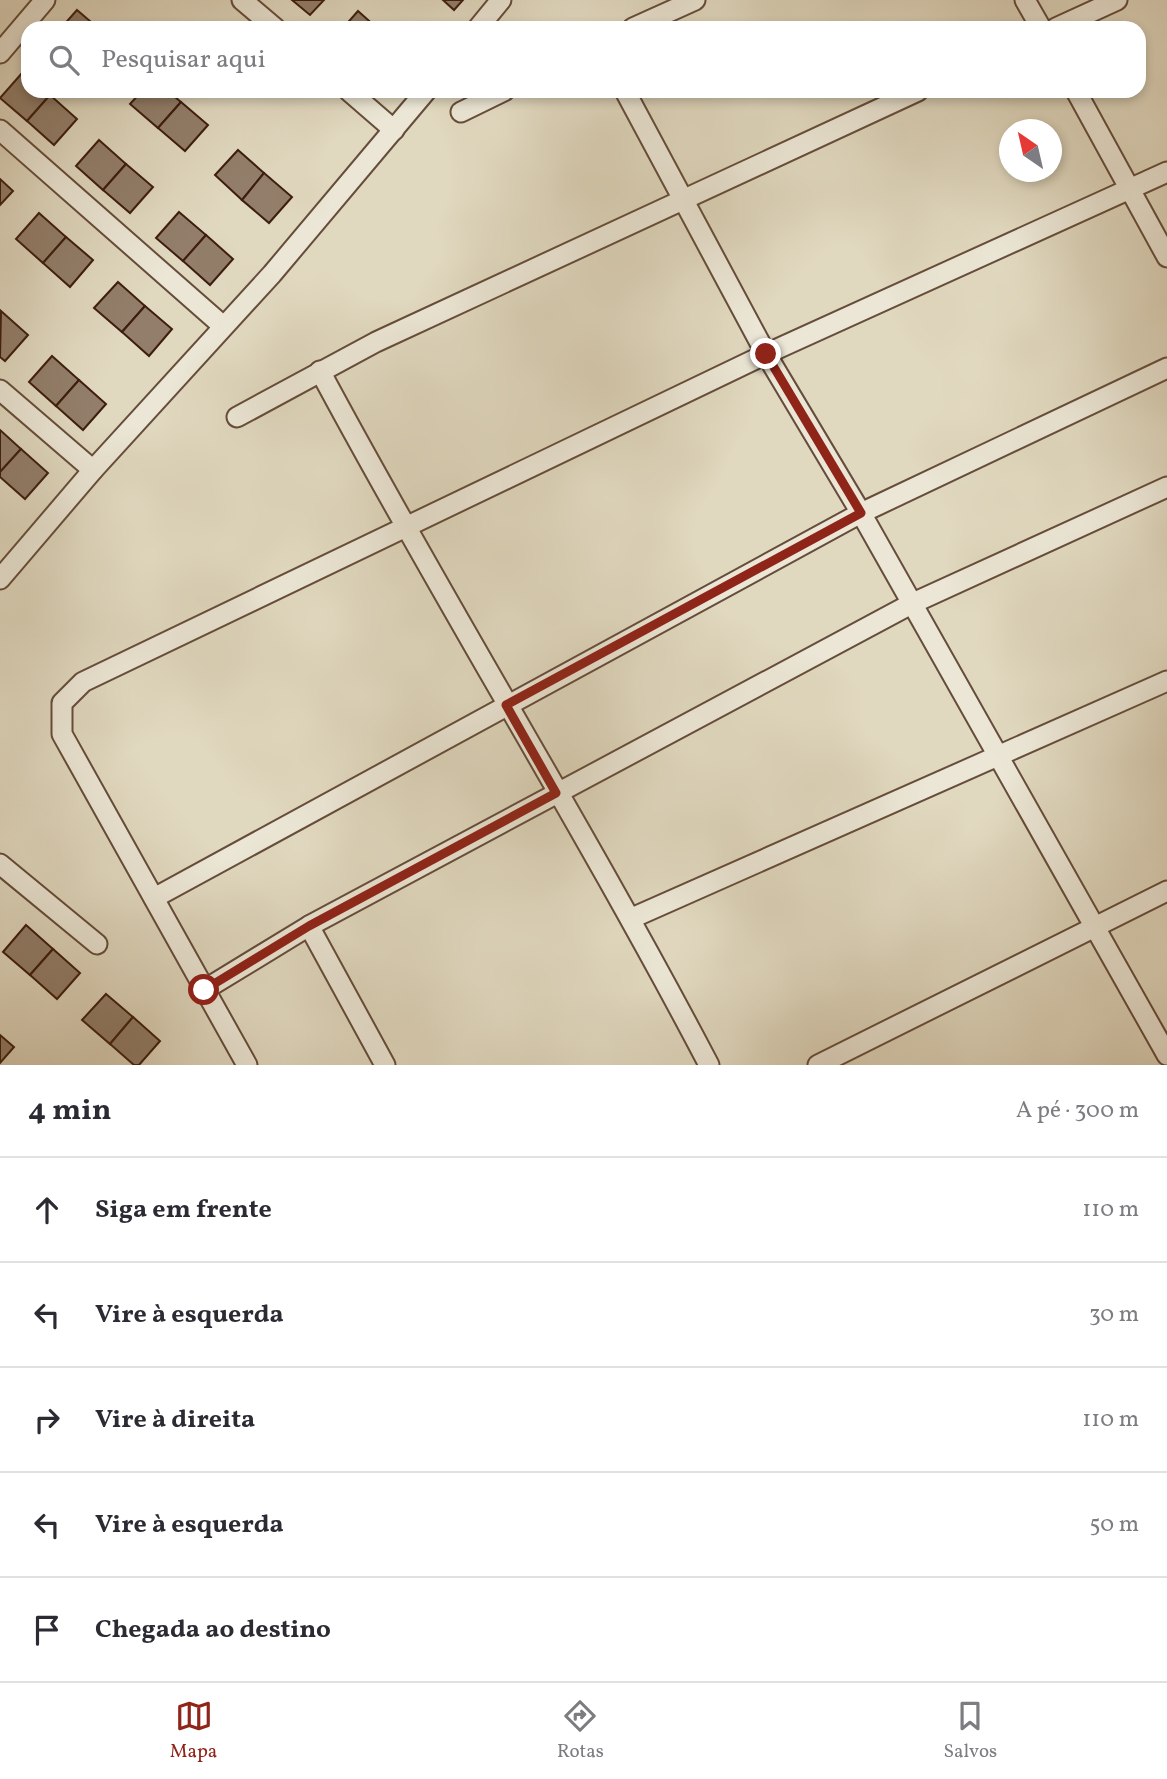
<!DOCTYPE html>
<html lang="pt">
<meta charset="utf-8">
<style>
body{margin:0;font-family:Vollkorn,serif;background:#f2f2f3;color:#2b2b33}
.compass{position:absolute;left:999px;top:119px;width:63px;height:63px;border-radius:50%;background:#fff;box-shadow:0 4px 10px #0003;rotate:326deg}
.stop{position:absolute;width:21px;height:21px;margin:-16px;border:5px solid #8f2418;border-radius:50%;background:#fff}
.stop.end{background:#8f2418;border-color:#fff;box-shadow:0 2px 7px #0008}
.list{margin:0;padding:0;list-style:none}
h2{display:flex;justify-content:space-between;align-items:center;height:91px;margin:0;padding:0 28px;font-size:30px}
h2 small{font-size:23px;font-weight:400;color:#7c7c81}
.list li{display:grid;grid-template-columns:46px 1fr auto;gap:21px;align-items:center;box-sizing:border-box;height:105px;padding:0 28px;border-top:2px solid #e1e1e2}
.list b{display:block;font-size:26px;white-space:nowrap}
.list em{font-size:23px;font-style:normal;color:#7c7c81}
.icon{flex:none;width:38px;height:38px;fill:none;stroke:currentColor;stroke-width:2;stroke-linecap:round;stroke-linejoin:round}
.map{position:relative;flex:none;width:1167px;height:1065px;overflow:hidden}
.search{position:absolute;background:#fff;box-shadow:0 4px 10px #0003;left:21px;right:21px;top:21px;height:77px;display:flex;align-items:center;gap:18px;box-sizing:border-box;padding:0 24px;border-radius:21px;color:#7c7c81;font-size:26px}
.sheet{height:616px;background:#fff}
nav{display:flex;justify-content:space-around;align-items:center;box-sizing:border-box;height:98px;border-top:2px solid #e1e1e2;background:#fff;font-size:19px;color:#7c7c81}
nav a{display:grid;justify-items:center;gap:4px}
nav .on{color:#8f2418}
.map>svg:first-child{display:block}
</style>
<div class="map">
<svg width="1167" height="1065" viewBox="0 0 1167 1065">
<rect width="100%" height="100%" fill="#e0d8bf"/>
<filter id="stains"><feTurbulence type="fractalNoise" baseFrequency=".00286" numOctaves="4"/><feColorMatrix values="0 0 0 0 .2 0 0 0 0 .09 0 0 0 0 .02 0 0 0 .5 -.17"/></filter>
<radialGradient id="worn" r=".72"><stop offset=".6" stop-color="#630" stop-opacity="0"/><stop offset="1" stop-color="#630" stop-opacity=".3"/></radialGradient>
<g fill="#927e6a" stroke="#3d1d0e" stroke-width="2">
<path d="M292 0H324L310 15Z"/>
<path d="M443 0H463L454 10Z"/>
<path d="M77 10 98 28H61Z"/>
<path d="M358 11 377 28H343Z"/>
<path d="M23 72 28 76V91H45L50 95 27 121 0 98Z"/>
<path d="M142 91H168L181 102 158 128 130 104Z"/>
<path d="M50 95 77 119 54 145 27 121Z"/>
<path d="M181 102 208 125 185 151 158 128Z"/>
<path d="M99 140 126 164 103 190 76 166Z"/>
<path d="M238 150 264 173 242 200 215 175Z"/>
<path d="M126 164 153 187 130 213 103 190Z"/>
<path d="M264 173 292 197 269 223 242 200Z"/>
<path d="M0 179 13 191 0 205Z"/>
<path d="M179 212 206 235 183 261 156 238Z"/>
<path d="M39 213 66 237 43 263 16 239Z"/>
<path d="M206 235 233 259 210 285 183 261Z"/>
<path d="M66 237 93 260 70 287 43 263Z"/>
<path d="M118 282 145 306 122 332 94 308Z"/>
<path d="M145 306 172 329 149 356 122 332Z"/>
<path d="M1 311 28 335 5 361 0 357Z"/>
<path d="M52 356 79 380 56 406 29 382Z"/>
<path d="M79 380 106 404 83 430 56 406Z"/>
<path d="M0 430 21 449 0 472Z"/>
<path d="M21 449 48 473 25 499 0 477V472Z"/>
<path d="M26 925 53 949 30 975 3 952Z"/>
<path d="M53 949 80 973 57 999 30 975Z"/>
<path d="M106 994 133 1017 110 1044 82 1020Z"/>
<path d="M133 1017 160 1041 139 1065H134L110 1044Z"/>
<path d="M0 1035 14 1047 0 1063Z"/>
</g>
<g fill="none" stroke-linecap="round" stroke-linejoin="round">
<defs>
<g id="minor">
<path d="M242 0 275 28"/>
<path d="M1025 0 1041 28"/>
<path d="M478 28 501 0"/>
<path d="M633 28 695 0"/>
<path d="M1056 28 1117 0"/>
<path d="M0 53 45 0"/>
<path d="M349 91 394 130"/>
<path d="M625 91 766 354 861 513 1167 1055"/>
<path d="M1076 91 1167 257"/>
<path d="M461 112 504 91"/>
<path d="M0 130 223 326"/>
<path d="M320 371C445 605 586 830 709 1065"/>
<path d="M0 390 93 470"/>
<path d="M237 417 376 342 918 91"/>
<path d="M0 579 93 470 272 274 426 91"/>
<path d="M0 864 97 944"/>
<path d="M154 898 861 513 1167 368"/>
<path d="M632 918 1167 681"/>
<path d="M309 926 385 1065"/>
<path d="M204 990 309 926 911 604 1167 487"/>
<path d="M247 1065 62 734V703L83 682 766 354 1167 172"/>
<path d="M818 1065 1167 891"/>
</g>
</defs>
<use href="#minor" stroke="#664c3a" stroke-width="23"/>
<use href="#minor" stroke="#ebe6d5" stroke-width="19"/>
</g>
<g fill="none" stroke-linecap="round" stroke-linejoin="round">
<path stroke="#8f2418" stroke-width="9" d="M204 990 309 926 556 793 506 705 861 513 766 354"/>
</g>
<rect width="100%" height="100%" filter="url(#stains)"/>
<rect width="100%" height="100%" fill="url(#worn)"/>
</svg>
<svg class="compass" viewBox="-18 -18 36 36"><path d="M0-13l5 13h-10z" fill="#e53935"/><path d="M0 13l5-13h-10z" fill="#7c7c81"/></svg>
<div class="stop" style="left:204px;top:990px"></div>
<div class="stop end" style="left:766px;top:354px"></div>
<div class="search"><svg class="icon" aria-label="search" viewBox="0 0 24 24"><circle cx="10" cy="10" r="6"/><path d="M15 15l6 6"/></svg>Pesquisar aqui</div>
</div>
<section class="sheet">
<h2>4 min<small>A pé · 300 m</small></h2>
<ul class="list">
<li><svg class="icon" aria-label="ahead" viewBox="0 0 24 24"><path d="M12 20V5M6 11l6-6 6 6"/></svg><div><b>Siga em frente</b></div><em>110 m</em></li>
<li><svg class="icon" aria-label="left" viewBox="0 0 24 24"><path d="M17 20v-9H6M10 6l-5 5 5 5"/></svg><div><b>Vire à esquerda</b></div><em>30 m</em></li>
<li><svg class="icon" aria-label="right" viewBox="0 0 24 24"><path d="M7 20v-9h11M14 6l5 5-5 5"/></svg><div><b>Vire à direita</b></div><em>110 m</em></li>
<li><svg class="icon" aria-label="left" viewBox="0 0 24 24"><path d="M17 20v-9H6M10 6l-5 5 5 5"/></svg><div><b>Vire à esquerda</b></div><em>50 m</em></li>
<li><svg class="icon" aria-label="arrive" viewBox="0 0 24 24"><path d="M6 21V4h12l-3 4 3 4H6"/></svg><div><b>Chegada ao destino</b></div></li>
</ul>
</section>
<nav>
<a class="on"><svg class="icon" aria-label="map" viewBox="0 0 24 24"><path d="M3 6l6-2 6 2 6-2v14l-6 2-6-2-6 2zM9 4v14M15 6v14"/></svg>Mapa</a>
<a><svg class="icon" aria-label="directions" viewBox="0 0 24 24"><path d="M12 3l9 9-9 9-9-9zM9 14v-3h6M13 9l2 2-2 2"/></svg>Rotas</a>
<a><svg class="icon" aria-label="saved" viewBox="0 0 24 24"><path d="M7 4h10v16l-5-4-5 4z"/></svg>Salvos</a>
</nav>
